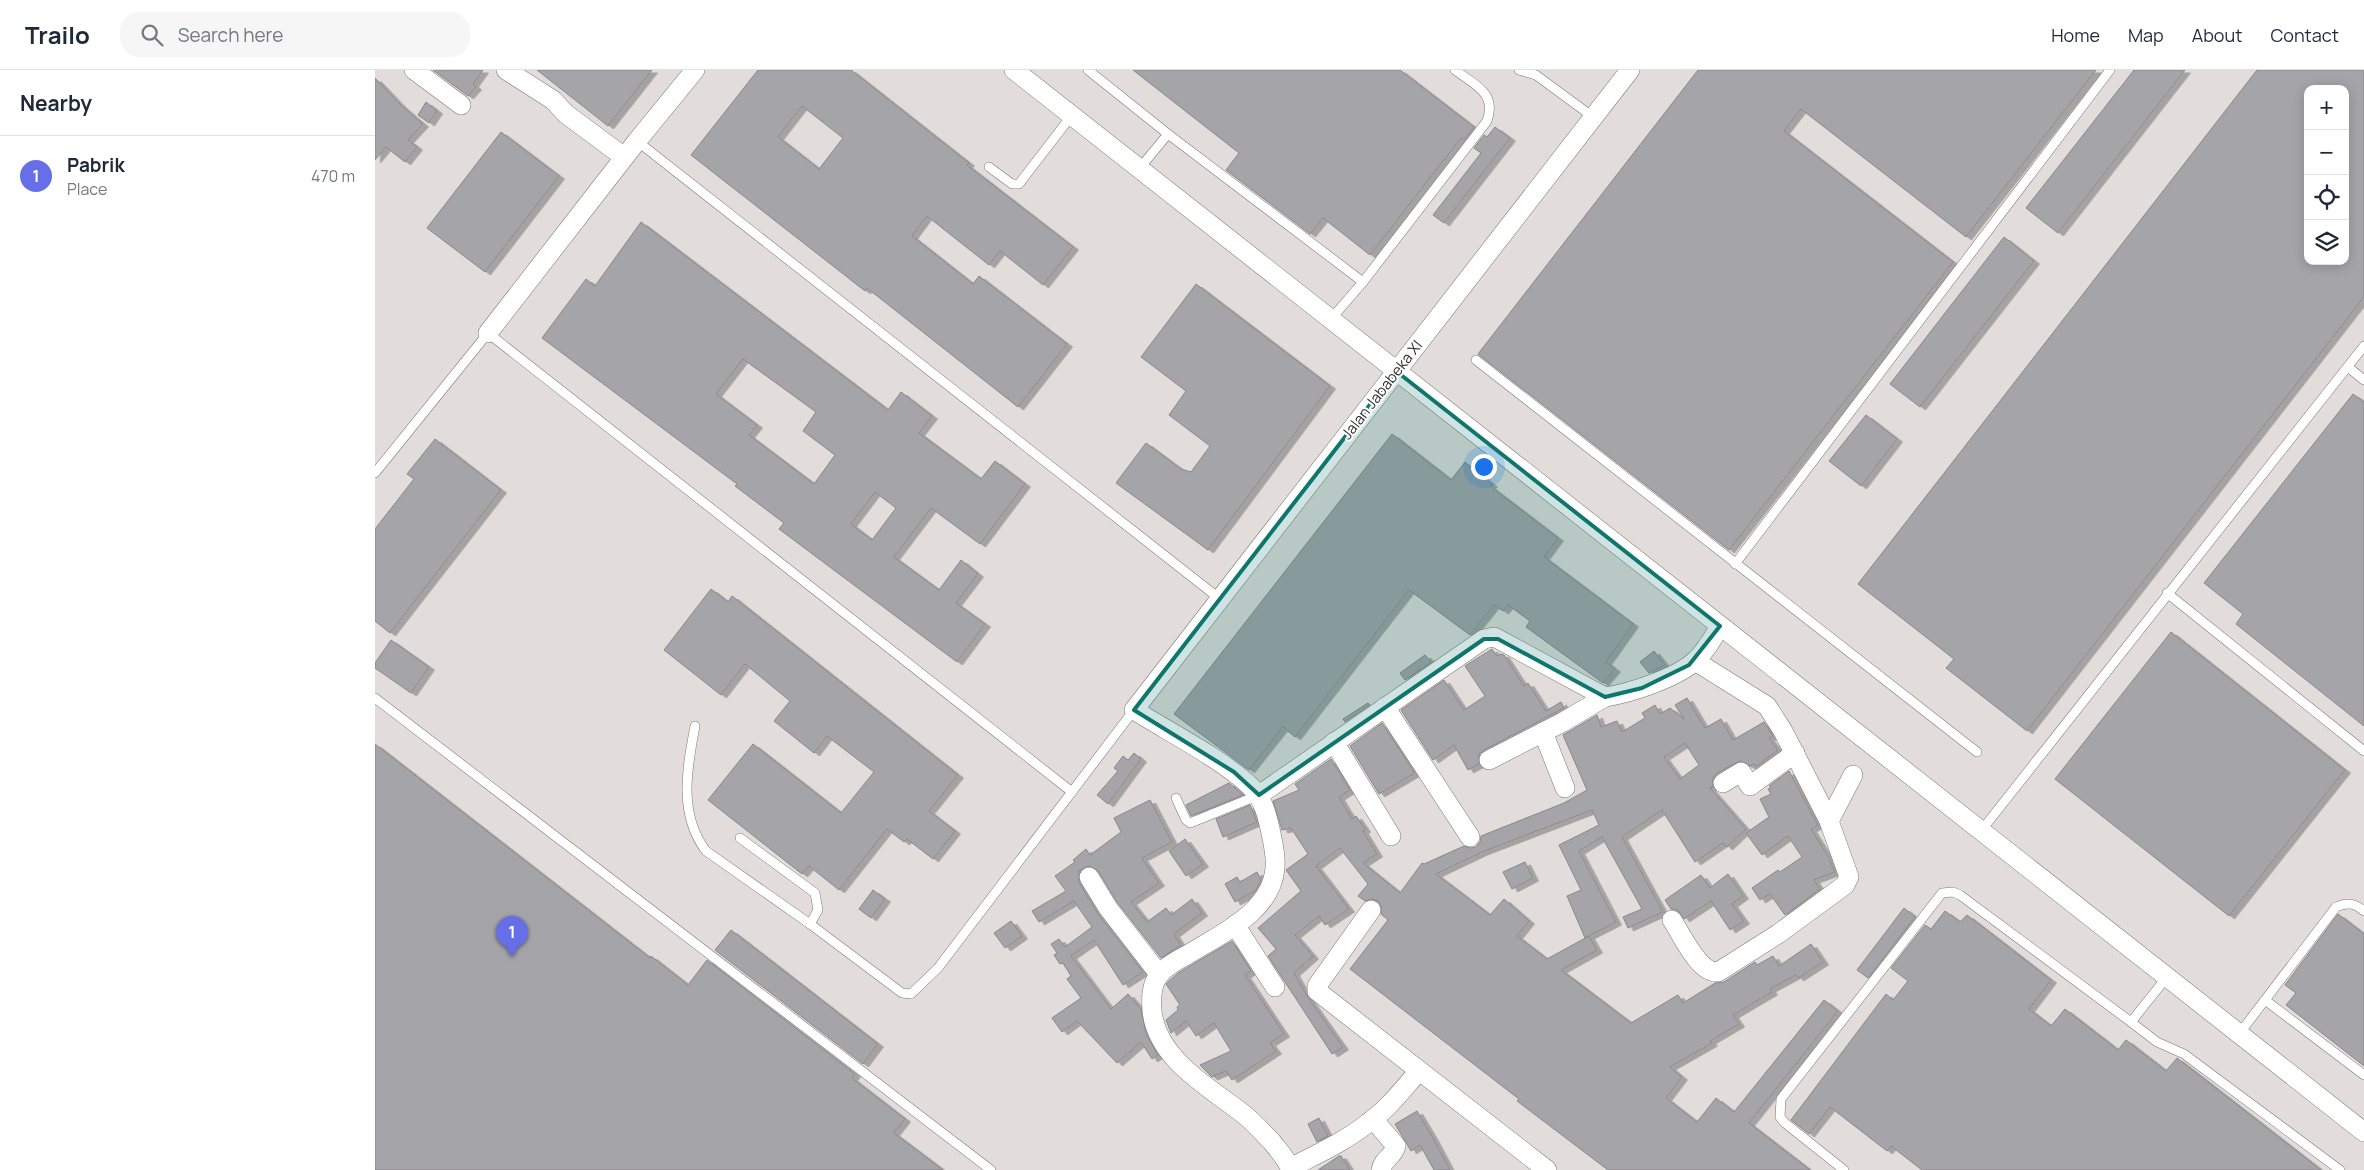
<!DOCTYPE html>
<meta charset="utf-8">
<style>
body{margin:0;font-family:Manrope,sans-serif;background:#f6f6f7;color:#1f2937}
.controls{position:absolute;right:15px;top:15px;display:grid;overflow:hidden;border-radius:10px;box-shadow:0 2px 12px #0003}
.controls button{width:45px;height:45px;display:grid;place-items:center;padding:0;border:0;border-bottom:1px solid #e0e1e3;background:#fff;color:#1f2937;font:25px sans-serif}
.you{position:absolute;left:1108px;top:396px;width:18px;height:18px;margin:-12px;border:4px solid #fff;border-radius:50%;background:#1a73e8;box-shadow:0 0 0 8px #1a73e833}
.badge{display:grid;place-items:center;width:32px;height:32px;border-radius:50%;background:#676fe8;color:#fff;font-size:16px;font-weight:700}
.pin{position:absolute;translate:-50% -41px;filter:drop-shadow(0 1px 2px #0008)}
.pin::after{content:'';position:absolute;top:26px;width:18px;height:15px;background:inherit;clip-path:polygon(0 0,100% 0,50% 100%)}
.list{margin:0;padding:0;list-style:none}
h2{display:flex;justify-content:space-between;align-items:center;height:65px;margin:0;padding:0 20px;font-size:21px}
h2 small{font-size:16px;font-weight:400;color:#747a83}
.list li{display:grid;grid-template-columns:32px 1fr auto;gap:15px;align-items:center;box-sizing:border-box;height:80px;padding:0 20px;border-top:1px solid #e0e1e3}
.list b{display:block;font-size:19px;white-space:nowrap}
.list p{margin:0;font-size:16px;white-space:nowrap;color:#747a83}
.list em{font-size:16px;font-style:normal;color:#747a83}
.icon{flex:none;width:28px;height:28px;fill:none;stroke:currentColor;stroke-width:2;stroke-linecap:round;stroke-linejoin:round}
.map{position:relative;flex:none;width:1989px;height:1100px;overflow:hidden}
header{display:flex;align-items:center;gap:30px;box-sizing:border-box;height:70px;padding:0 25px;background:#fff;border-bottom:1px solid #e0e1e3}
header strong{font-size:24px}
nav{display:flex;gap:28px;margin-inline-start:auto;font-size:18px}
.search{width:350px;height:45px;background:#f6f6f7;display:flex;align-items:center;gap:12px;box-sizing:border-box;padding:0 18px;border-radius:20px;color:#747a83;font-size:19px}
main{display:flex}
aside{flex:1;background:#fff}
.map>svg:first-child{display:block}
</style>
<header>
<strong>Trailo</strong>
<div class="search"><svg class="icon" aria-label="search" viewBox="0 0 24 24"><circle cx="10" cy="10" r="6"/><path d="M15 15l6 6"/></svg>Search here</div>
<nav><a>Home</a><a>Map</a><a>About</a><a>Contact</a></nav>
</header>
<main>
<aside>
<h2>Nearby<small></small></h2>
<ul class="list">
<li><span class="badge">1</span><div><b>Pabrik</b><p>Place</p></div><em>470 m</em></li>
</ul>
</aside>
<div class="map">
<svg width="1989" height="1100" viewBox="0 0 1989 1100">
<defs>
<filter id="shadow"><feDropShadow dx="5.5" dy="3" stdDeviation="0" flood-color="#0004"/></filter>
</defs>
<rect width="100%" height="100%" fill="#e2dddb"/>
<g fill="#a5a4a8" stroke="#88878b" fill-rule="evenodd" filter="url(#shadow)">
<path d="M58 0H108L98 14 101 17 93 26Z"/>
<path d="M162 0H277L233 56Z"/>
<path d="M383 0H476L594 93 592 95 698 177 668 215 625 181 614 195 552 146 537 166 598 214 604 206 692 274 643 337 492 218 490 221 316 85ZM427 36 468 68 444 99 403 67Z"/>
<path d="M758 0H1025L1099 57 1089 70 1086 68 995 185 948 148 935 164 851 100 864 83Z"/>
<path d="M1323 0H1721L1591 167 1426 39 1409 61 1578 192 1354 480 1103 284Z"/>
<path d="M1759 0H1810L1683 163 1651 138Z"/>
<path d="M1882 0H1989V227L1652 661 1571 598 1579 589 1483 514ZM1933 19H1970V191H1933Z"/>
<path d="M0 8 27 36 48 54 33 70 42 77 30 92 11 77 0 90Z"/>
<path d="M51 32 62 41 54 53 43 45Z"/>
<path d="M1120 57 1135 68 1069 153 1058 145 1106 83 1099 78 1109 65 1112 67Z"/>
<path d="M126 62 184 106 110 202 52 158Z"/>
<path d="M266 152 513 340 526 322 557 346 544 363 606 409 620 391 650 414 605 474 556 438 519 487 564 520 586 490 603 504 581 533 610 554 582 592 404 459 409 453 360 416 362 414 167 268 211 209 220 216ZM368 289 441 342 428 361 460 385 439 414 374 365 382 355 341 324ZM500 422 521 438 497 470 476 454Z"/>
<path d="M1629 167 1659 191 1545 337 1515 314Z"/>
<path d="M821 214 955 316 833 480 741 413 771 373 806 399 816 402 835 376 794 345 811 321 766 287Z"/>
<path d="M1978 324 1989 332V656L1861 554 1868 544 1829 513Z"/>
<path d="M1491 345 1522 369 1486 416 1454 391Z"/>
<path d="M1017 364 1076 410 1090 392 1117 414 1115 416 1183 468 1169 487 1258 554 1231 592 1240 599 1228 613 1151 557 1155 551 1133 535 1128 541 1119 535 1095 565 1034 520 920 667 908 657 874 700 799 644Z"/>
<path d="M60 369 126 420 15 563 0 551V459L39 409 32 404Z"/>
<path d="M336 519 353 532 357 526 583 705 554 741 580 761 558 789 532 769 529 772 512 759 464 820 434 796 427 804 333 730 378 674 466 743 499 702 452 666 439 683 399 651 415 631 370 594 346 625 289 580Z"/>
<path d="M1796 562 1970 700 1854 846 1680 709Z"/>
<path d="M16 570 54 597 36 623 0 598V593Z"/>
<path d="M1117 579 1122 586 1126 584 1129 585 1149 616 1153 613 1171 641 1186 632 1189 638 1109 680 1104 684V694L1093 700 1079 675 1058 690 1026 640 1069 610 1089 640 1110 626 1090 596Z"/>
<path d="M1279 581 1290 595 1274 603 1265 592Z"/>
<path d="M1050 585 1056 592 1030 610 1025 603Z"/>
<path d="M1312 628 1330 658 1346 649 1358 670 1389 652 1398 666 1394 668 1403 680 1381 697 1379 694 1375 696 1365 691 1342 703 1338 708V717L1335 718 1371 759 1352 777 1348 773 1320 792 1287 740 1247 767 1288 842 1253 858 1248 847 1267 839 1227 767 1204 781 1241 852 1210 868 1192 826 1206 820 1184 775 1224 755 1217 740 1107 782 1061 804 1115 845 1129 829 1154 851 1142 866 1172 889 1214 866 1222 880 1186 900 1256 953 1303 925 1308 933 1340 913 1349 912 1380 892 1382 895 1398 886 1404 896 1436 874 1448 892 1423 908 1421 905 1395 919 1397 922 1358 945 1364 954 1335 971 1337 973 1295 997 1307 1007 1291 1028 1322 1052 1341 1028 1359 1042 1449 930 1463 941 1374 1053 1435 1100H1233L1142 1031 1144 1029 975 899 1013 850 1006 844V836L1003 831 997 829 990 831 983 826 993 814 965 778 941 796 974 839 950 855 944 846 920 865 938 886 919 903 932 926 968 977 957 984 893 886 901 879 883 858 926 821 911 800 933 784 916 758 907 760 898 731 924 720 920 714 956 689 975 720 964 727 977 749 981 746 990 759 988 761 1002 784 988 793 1025 823 1047 793 1049 794 1089 776 1095 778 1101 777 1105 772 1106 766 1189 733 1212 720 1188 665 1222 645 1226 657 1242 651 1247 662 1270 648 1267 643 1280 635 1285 644 1295 638 1309 649 1300 635ZM1310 673 1324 695 1305 709 1289 687Z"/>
<path d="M993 633 995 635 970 652 968 649Z"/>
<path d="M1007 653 1040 703 1004 724 975 676Z"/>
<path d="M0 674 275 888 276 886 313 915 332 890 480 1004 477 1008 530 1049 519 1063 568 1100H0Z"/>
<path d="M759 683 766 689 733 734 722 725 743 701 739 698 748 686 753 690Z"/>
<path d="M1414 701 1443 755 1436 759 1453 786 1460 802 1439 810 1445 819 1410 845 1395 824 1385 830 1377 818 1403 800 1405 802 1427 787 1413 766 1387 785 1371 763 1394 747 1385 729 1396 724 1393 719 1396 718 1394 716Z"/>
<path d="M854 713 868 725 816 746 811 735Z"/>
<path d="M775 730 797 772 767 788 784 813 756 832 772 852 791 838 796 845 817 829 827 843 799 864 806 875 786 888 742 832 723 801 713 796 704 801V812L723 844 768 902 748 915 719 870 696 886 736 939 753 924 766 939 771 963 783 985 777 989 766 972 742 993 702 951 687 962 677 948 706 928 692 909 696 906 688 893 685 894 679 885 682 883 676 874 684 869 690 877 717 857 699 831 664 852 657 841 691 821 680 806 700 792 698 790 711 779 715 785 746 762 739 748Z"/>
<path d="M875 735 882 752 848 767 841 749Z"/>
<path d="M810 769 828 794 811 806 794 781Z"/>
<path d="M1150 792 1158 808 1137 819 1128 802Z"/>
<path d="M882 802 886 810 881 820 860 832 850 814 862 807 865 812Z"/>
<path d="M1353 804 1368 826 1357 834 1369 851 1355 860 1336 831 1309 849 1303 840 1296 839 1290 830 1326 805 1335 818Z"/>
<path d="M498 820 510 829 496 848 484 839Z"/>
<path d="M1529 838 1540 847 1493 908 1482 900Z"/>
<path d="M1570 841 1585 852 1592 845 1676 910 1654 939 1676 956 1690 939 1743 980 1751 970 1791 1001 1802 988 1946 1100H1547L1516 1076 1512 1081 1455 1037 1434 1064 1416 1050 1511 924 1518 930 1533 911 1516 898 1550 855 1556 859Z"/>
<path d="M1963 844 1989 864V996L1911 935 1921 923 1910 915Z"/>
<path d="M636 851 647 866 630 878 619 863Z"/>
<path d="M356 860 503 974 488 994 340 880Z"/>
<path d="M857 871 876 901 870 905 909 964 895 973 901 981 857 1010 851 1001 837 1007 825 995 856 981 839 953 821 966 811 951 796 963 791 950 803 940 802 937 805 935 791 914 793 912 803 903Z"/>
<path d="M1042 1041 1058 1068 1075 1100H1059L1045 1075 1036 1081 1020 1054Z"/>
<path d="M944 1048 953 1066 942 1072 933 1054Z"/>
<path d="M964 1086H966L975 1100H943Z"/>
</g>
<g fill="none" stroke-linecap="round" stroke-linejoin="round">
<defs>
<g id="lane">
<path d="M713 0 793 64 988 212"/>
<path d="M1144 0 1161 5 1218 47"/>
<path d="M262 71 845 529"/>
<path d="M614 97 637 114H644L697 45"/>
<path d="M764 99 793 64"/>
<path d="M956 249 988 212 1112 51C1122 23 1100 15 1080 0"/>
<path d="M1101 290 1602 682"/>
<path d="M1973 297 1989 310"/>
<path d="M0 403 113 263 697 722"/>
<path d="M1360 494 1735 0"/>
<path d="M1792 523 1989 681"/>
<path d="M0 628 616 1100"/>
<path d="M320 656C312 698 303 744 331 781L435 854"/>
<path d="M801 728 811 750 815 753 884 725"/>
<path d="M1606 761 1989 276"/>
<path d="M365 768 440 823 443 840 435 854 527 923 536 924 563 898 759 640"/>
<path d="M1890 930 1989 1005"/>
<path d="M1756 952 1782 972 1809 984 1965 1100"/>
<path d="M1864 964 1961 837C1973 832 1979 833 1989 841"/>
<path d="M1469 1100 1410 1053 1405 1047 1406 1029 1567 823 1578 822 1585 825 1756 952 1792 907"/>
</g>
<g id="street">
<path d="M39 0 86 35"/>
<path d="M131 0 178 30 191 44 249 87"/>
<path d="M639 0 1989 1062"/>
<path d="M113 263 262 71 320 0"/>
<path d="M1010 637 1095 767"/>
<path d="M1168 662 1190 718"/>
<path d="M959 672 1016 766"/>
<path d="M1114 690 1188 652 1230 627"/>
<path d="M1348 713 1366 702 1375 716 1420 683"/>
<path d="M884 725 1109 569 1119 567 1123 569 1230 627C1256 623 1301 608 1320 591 1331 581 1338 568 1345 556"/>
<path d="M1454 751 1478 705"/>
<path d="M714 807 733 838 784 904"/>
<path d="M996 840 942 916V921L1172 1100"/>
<path d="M1297 850C1307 865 1324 904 1343 902L1403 864 1470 815 1474 807 1454 751 1408 661 1392 636 1320 591"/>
<path d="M860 855 900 917"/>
<path d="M998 1049 1021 1076C1019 1086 1007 1090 1006 1100"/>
<path d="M915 1098C942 1084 969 1072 993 1053 1013 1039 1028 1019 1044 1001"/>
<path d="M916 1100C912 1089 904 1081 897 1072 887 1062 878 1051 867 1043 834 1017 782 989 777 941 776 928 776 915 784 905 791 896 802 890 812 885 844 865 897 842 900 798 901 788 899 778 897 768 893 748 889 728 873 714 843 687 794 662 759 640L1255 0"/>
</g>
</defs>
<use href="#lane" stroke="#7c7875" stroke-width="10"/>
<use href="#street" stroke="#7c7875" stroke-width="20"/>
<use href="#lane" stroke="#fff" stroke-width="9"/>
<use href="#street" stroke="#fff" stroke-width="19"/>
</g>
<path fill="#0f766e" fill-opacity="0.2" stroke="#0f766e" stroke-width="4" stroke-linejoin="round" d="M1021 301 1345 556 1314 595 1267 618 1230 627 1123 569H1109L884 725 859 702 759 640Z"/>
<g text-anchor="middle" stroke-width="4" stroke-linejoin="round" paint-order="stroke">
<g font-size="15" fill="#333231" stroke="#fff">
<text transform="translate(1007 320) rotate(-52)" y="5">Jalan Jababeka XI</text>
</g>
</g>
</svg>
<div class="controls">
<button>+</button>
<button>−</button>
<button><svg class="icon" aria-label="locate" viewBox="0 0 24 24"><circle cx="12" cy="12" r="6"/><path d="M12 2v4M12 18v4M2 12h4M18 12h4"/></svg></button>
<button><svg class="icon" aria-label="layers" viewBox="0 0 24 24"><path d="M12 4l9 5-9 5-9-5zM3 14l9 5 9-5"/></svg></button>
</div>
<div class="you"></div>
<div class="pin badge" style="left:137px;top:887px">1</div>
</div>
</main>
